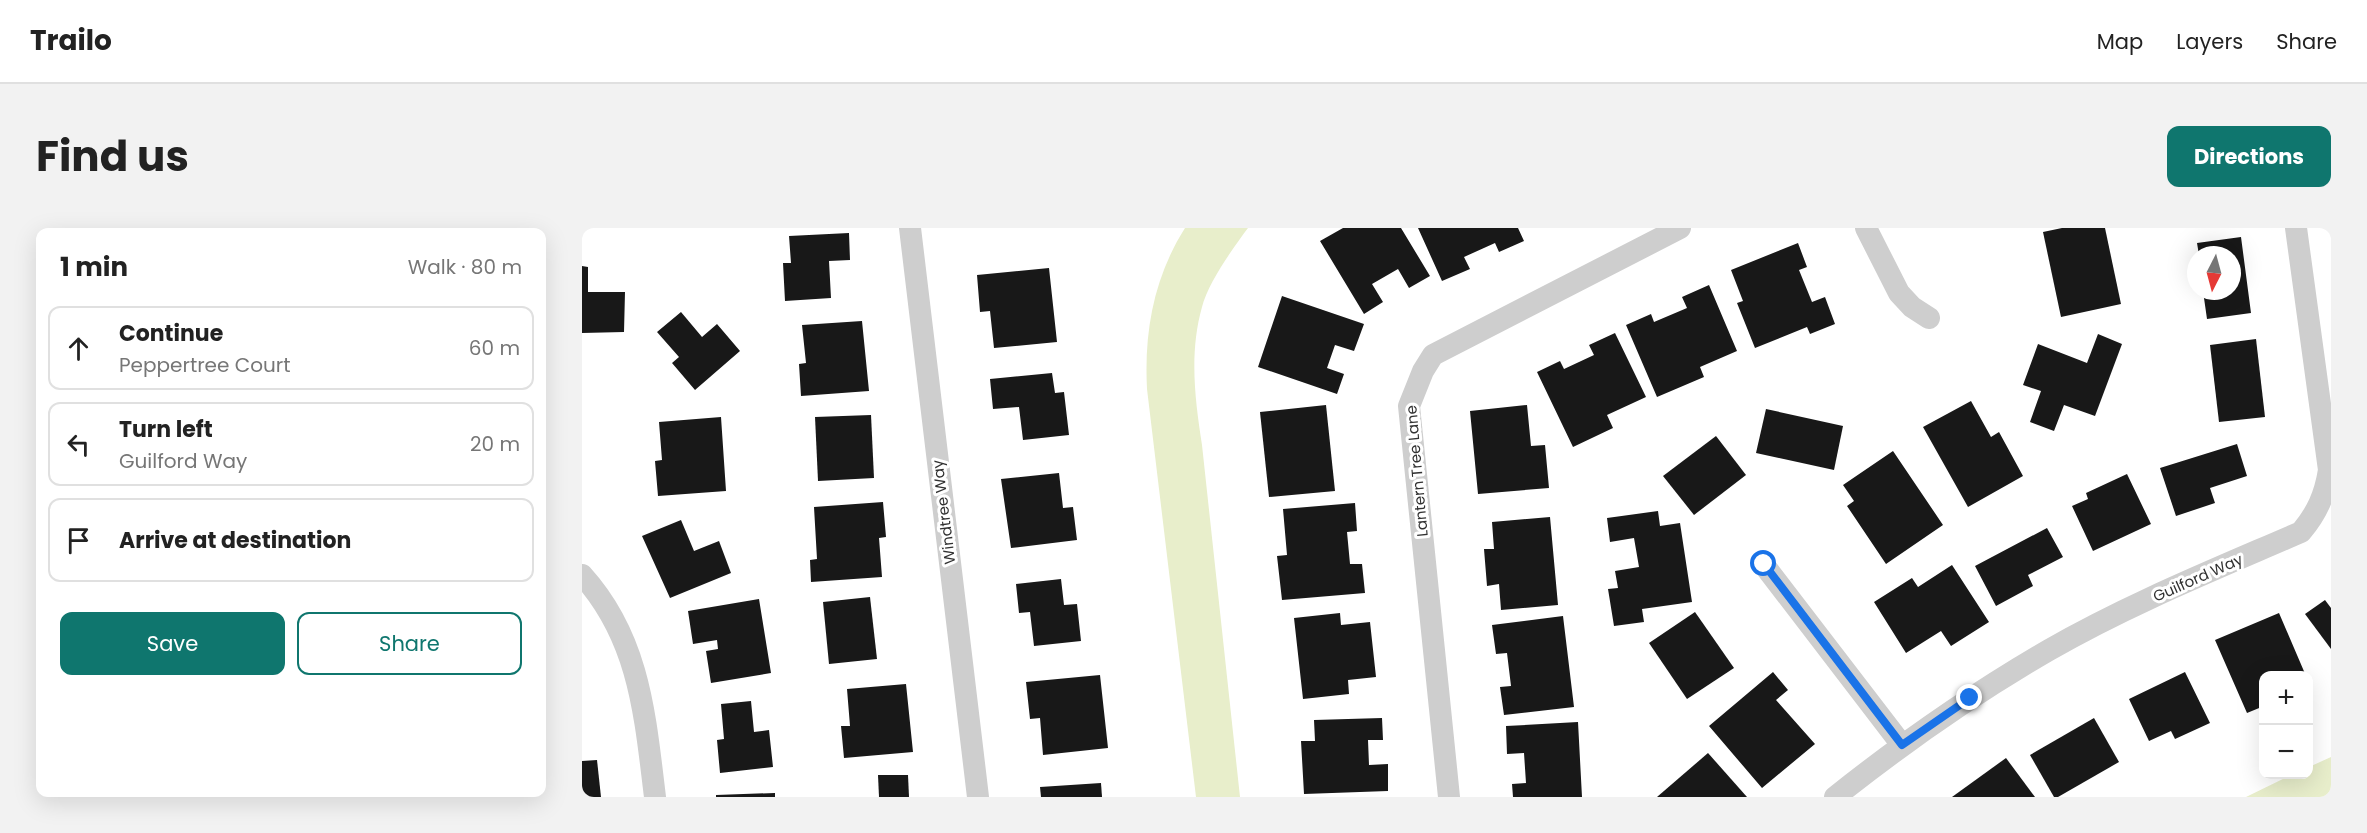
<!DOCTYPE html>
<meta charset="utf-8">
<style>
body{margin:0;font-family:Poppins,sans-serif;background:#f2f2f2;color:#222}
.controls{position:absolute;right:18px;bottom:18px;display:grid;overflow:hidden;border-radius:12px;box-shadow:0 6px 24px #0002}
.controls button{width:54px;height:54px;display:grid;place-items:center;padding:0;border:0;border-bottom:2px solid #e0e0e0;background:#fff;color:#222;font:30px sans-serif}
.compass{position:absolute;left:1605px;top:18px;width:54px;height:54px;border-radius:50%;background:#fff;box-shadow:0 6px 24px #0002;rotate:186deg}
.stop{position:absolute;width:18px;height:18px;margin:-14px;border:4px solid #1a73e8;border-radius:50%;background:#fff}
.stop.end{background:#1a73e8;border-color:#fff;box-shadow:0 2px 6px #0008}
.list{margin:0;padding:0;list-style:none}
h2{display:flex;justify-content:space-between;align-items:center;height:78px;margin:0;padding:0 24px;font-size:26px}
h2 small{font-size:20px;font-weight:400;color:#767676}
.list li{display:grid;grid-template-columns:39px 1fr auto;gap:18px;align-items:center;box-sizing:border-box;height:84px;margin:0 12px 12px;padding:0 12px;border:2px solid #e0e0e0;border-radius:12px}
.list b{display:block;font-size:22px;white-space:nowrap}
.list p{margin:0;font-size:20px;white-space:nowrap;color:#767676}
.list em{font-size:20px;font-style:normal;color:#767676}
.actions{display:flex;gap:12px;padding:18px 24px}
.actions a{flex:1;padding:14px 0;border:2px solid #0f766e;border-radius:12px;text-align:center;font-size:21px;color:#0f766e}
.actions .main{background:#0f766e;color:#fff}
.icon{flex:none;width:33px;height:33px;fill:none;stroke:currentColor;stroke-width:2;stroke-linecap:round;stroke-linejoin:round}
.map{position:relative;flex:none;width:1749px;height:569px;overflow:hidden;border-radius:12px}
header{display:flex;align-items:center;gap:36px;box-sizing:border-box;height:84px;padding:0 30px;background:#fff;border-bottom:2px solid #e0e0e0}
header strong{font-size:28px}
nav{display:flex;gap:33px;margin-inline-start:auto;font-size:21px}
.intro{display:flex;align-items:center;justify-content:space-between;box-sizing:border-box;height:144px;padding:0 36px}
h1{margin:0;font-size:42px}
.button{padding:15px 27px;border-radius:12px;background:#0f766e;color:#fff;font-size:21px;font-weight:700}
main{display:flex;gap:36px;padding:0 36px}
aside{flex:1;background:#fff;border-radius:12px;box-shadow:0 6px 24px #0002}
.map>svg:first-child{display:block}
</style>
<header>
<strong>Trailo</strong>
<nav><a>Map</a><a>Layers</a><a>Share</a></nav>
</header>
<div class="intro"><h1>Find us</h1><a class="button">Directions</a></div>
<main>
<aside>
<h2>1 min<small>Walk · 80 m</small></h2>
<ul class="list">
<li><svg class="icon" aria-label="ahead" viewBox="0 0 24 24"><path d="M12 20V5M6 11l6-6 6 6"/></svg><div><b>Continue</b><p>Peppertree Court</p></div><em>60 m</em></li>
<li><svg class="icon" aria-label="left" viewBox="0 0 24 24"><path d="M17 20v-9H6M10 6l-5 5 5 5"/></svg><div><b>Turn left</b><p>Guilford Way</p></div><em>20 m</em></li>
<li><svg class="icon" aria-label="arrive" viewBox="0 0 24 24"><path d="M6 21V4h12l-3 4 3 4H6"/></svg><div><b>Arrive at destination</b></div></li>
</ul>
<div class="actions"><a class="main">Save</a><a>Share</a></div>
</aside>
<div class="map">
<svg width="1749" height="569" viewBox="0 0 1749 569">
<rect width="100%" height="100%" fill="#fff"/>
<g fill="#e8eecb">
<path d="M603 0H666C651 20 626 55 620 79 607 125 613 172 620 217L658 569H614L565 161C562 103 572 49 603 0Z"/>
<path d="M1749 529V569H1664L1709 547 1726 546 1727 539Z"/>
</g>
<g fill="#181818">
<path d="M761 0H819L848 48 827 60 816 41 790 56 801 74 782 86 738 13Z"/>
<path d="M836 0H936L942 13 917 24 913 15 882 29 888 41 860 53Z"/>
<path d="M1480 0H1523L1539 76 1479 89 1461 4Z"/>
<path d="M267 5 268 32 247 33 249 70 203 73 201 35H209L207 8Z"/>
<path d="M1659 9 1669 85 1625 91 1621 63H1650V27H1617L1615 15Z"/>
<path d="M1216 15 1225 39 1217 42 1230 74 1243 69 1253 96 1228 106 1225 99 1173 120 1155 75 1161 73 1149 42Z"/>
<path d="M0 38 6 39V64H43L42 104 0 105Z"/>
<path d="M467 40 475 114 412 120 408 83 398 84 395 47Z"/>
<path d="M1127 57 1155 123 1118 139 1122 149 1075 169 1044 97 1069 86 1072 94 1105 80 1100 69Z"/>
<path d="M700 68 782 96 772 123 753 117 745 140 762 146 755 166 676 139Z"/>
<path d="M99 84 120 109 135 96 158 123 113 162 90 135 97 129 75 104Z"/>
<path d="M280 93 287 163 219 168 217 136 224 135 220 97Z"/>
<path d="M1033 105 1064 169 1025 187 1031 200 991 219 955 144 978 133 982 141 1012 127 1007 117Z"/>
<path d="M1516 106 1540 116 1513 188 1482 177 1472 203 1448 194 1459 163 1441 157 1456 116 1505 135Z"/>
<path d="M1674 111 1683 189 1637 194 1628 117Z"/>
<path d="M470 145 473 165 482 164 487 207 441 212 437 179 411 181 408 151Z"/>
<path d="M1389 173 1409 209 1417 204 1441 248 1386 279 1341 199Z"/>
<path d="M744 177 753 263 687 269 678 184Z"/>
<path d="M945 177 949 218 963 217 967 260 896 266 888 183Z"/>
<path d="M1184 181 1261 198 1252 242 1174 225Z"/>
<path d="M289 187 292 250 236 253 233 189Z"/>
<path d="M139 189 144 263 76 268 73 233 80 232 77 194Z"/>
<path d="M1134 208 1164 247 1112 287 1081 248Z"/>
<path d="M1655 216 1665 248 1628 260 1633 275 1594 288 1578 240Z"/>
<path d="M1311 223 1361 297 1304 336 1265 278 1272 273 1261 257Z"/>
<path d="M477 245 481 280 491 279 495 312 429 320 419 251Z"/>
<path d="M1545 246 1569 296 1511 323 1490 278 1506 271 1504 265Z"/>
<path d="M301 274 304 309 297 310 300 349 229 354 228 332 235 331 232 279Z"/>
<path d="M773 275 775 303 765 304 768 336H780L783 365 700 372 695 328 705 327 701 281Z"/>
<path d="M1076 283 1078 298 1098 295 1110 374 1060 381 1062 394 1032 398 1026 361 1036 360 1033 343 1057 339 1052 310 1028 314 1025 290Z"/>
<path d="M968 289 976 377 919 382 917 356 905 358 902 321H912L910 294Z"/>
<path d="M99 292 112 323 137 313 149 345 88 370 60 308Z"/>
<path d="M1465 300 1481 329 1446 347 1451 358 1414 378 1393 338Z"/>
<path d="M1370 337 1407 394 1369 418 1359 403 1324 425 1292 374 1330 350 1336 359Z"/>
<path d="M479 351 482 377 495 376 499 413 452 418 448 384 437 385 434 356Z"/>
<path d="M288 369 295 431 247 436 241 374Z"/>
<path d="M177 371 189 445 129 455 124 423 136 421 135 412 111 416 106 383Z"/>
<path d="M1743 372 1749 380V421L1723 386Z"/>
<path d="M1113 384 1152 440 1105 471 1067 415Z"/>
<path d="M758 385 759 397 788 394 794 449 766 452 767 466 721 471 712 390Z"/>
<path d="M1697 385 1724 448H1682V478L1665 485 1633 412Z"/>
<path d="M981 388 992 479 922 487 918 459 929 458 925 425 914 426 910 397Z"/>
<path d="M1191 444 1206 462 1194 472 1233 516 1180 560 1127 498Z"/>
<path d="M1603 444 1628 495 1593 511 1589 503 1567 513 1547 471Z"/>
<path d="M518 447 526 520 461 527 458 490 448 491 444 454Z"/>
<path d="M324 456 331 524 262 530 259 498H268L265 461Z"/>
<path d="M169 473 172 504 187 502 191 539 138 545 135 512 142 511 139 476Z"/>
<path d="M800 490 801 512H786L787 537 806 536V563L722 566 719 513H733L732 492Z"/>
<path d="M1512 490 1537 534 1476 569H1472L1448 527Z"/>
<path d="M996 494 1000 569H931L930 556 944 555 942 525 925 526 924 498Z"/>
<path d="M1126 525 1165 569H1075Z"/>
<path d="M1424 530 1453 569H1370Z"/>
<path d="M15 532 19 569H0V533Z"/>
<path d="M296 547H326L327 569H297Z"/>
<path d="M519 555 520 569H459L458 559Z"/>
<path d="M193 565V569H134V567Z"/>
</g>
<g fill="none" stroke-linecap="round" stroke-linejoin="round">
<g stroke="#cecece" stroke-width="22">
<path d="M328 0 396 569"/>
<path d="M1284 0 1317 65 1330 79 1347 90"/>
<path d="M1182 337 1320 517"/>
<path d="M0 347C58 411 63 488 73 569"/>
<path d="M867 569 827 178 841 143 851 127 1098 0"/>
<path d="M1253 569C1321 515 1391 466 1467 422 1547 376 1634 341 1719 304 1735 285 1743 267 1747 242L1714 0"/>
</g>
</g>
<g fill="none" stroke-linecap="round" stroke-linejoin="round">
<path stroke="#1a73e8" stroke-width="8" d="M1182 336 1320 517 1388 470"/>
</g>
<g text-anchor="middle" stroke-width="6" stroke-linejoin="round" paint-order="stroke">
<g font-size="15" fill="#313131" stroke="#fff">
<text transform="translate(835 243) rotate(-95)" y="5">Lantern Tree Lane</text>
<text transform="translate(362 284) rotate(-97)" y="5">Windtree Way</text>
<text transform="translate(1616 350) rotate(-24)" y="5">Guilford Way</text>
</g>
</g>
</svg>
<div class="controls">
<button>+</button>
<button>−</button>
</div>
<svg class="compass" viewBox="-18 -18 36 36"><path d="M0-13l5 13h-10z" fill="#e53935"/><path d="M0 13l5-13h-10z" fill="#767676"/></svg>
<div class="stop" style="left:1182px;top:336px"></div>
<div class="stop end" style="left:1388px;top:470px"></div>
</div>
</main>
